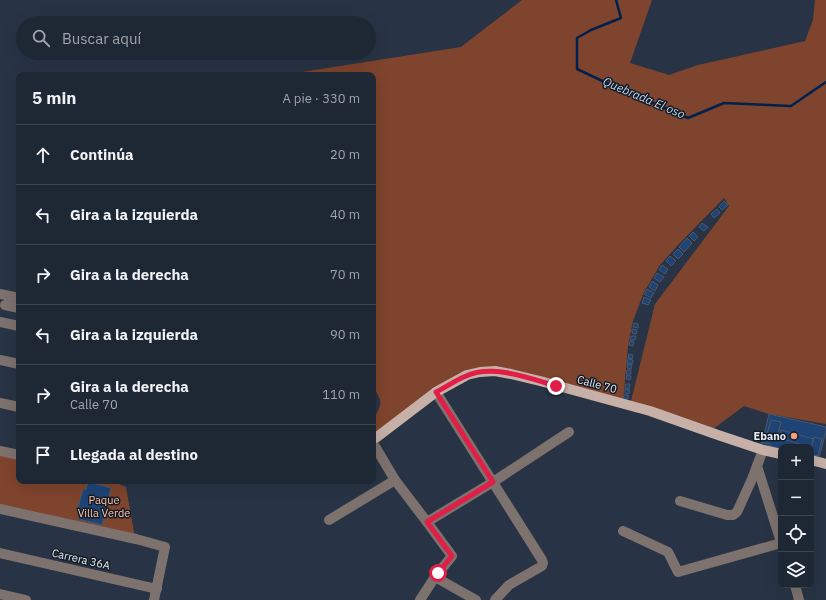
<!DOCTYPE html>
<html lang="es">
<meta charset="utf-8">
<style>
body{margin:0;font-family:"IBM Plex Sans",sans-serif;background:#262f3c;color:#f1f3f6}
.controls{position:absolute;right:12px;bottom:12px;display:grid;overflow:hidden;border-radius:8px;box-shadow:0 4px 16px #0002}
.controls button{width:36px;height:36px;display:grid;place-items:center;padding:0;border:0;border-bottom:1px solid #3c444f;background:#1e2734;color:#f1f3f6;font:20px sans-serif}
.stop{position:absolute;width:12px;height:12px;margin:-9px;border:3px solid #e11d48;border-radius:50%;background:#fff}
.stop.end{background:#e11d48;border-color:#fff;box-shadow:0 1px 4px #0008}
.list{margin:0;padding:0;list-style:none}
h2{display:flex;justify-content:space-between;align-items:center;height:52px;margin:0;padding:0 16px;font-size:17px}
h2 small{font-size:13px;font-weight:400;color:#a1a5ac}
.list li{display:grid;grid-template-columns:26px 1fr auto;gap:12px;align-items:center;box-sizing:border-box;height:60px;padding:0 16px;border-top:1px solid #3c444f}
.list b{display:block;font-size:15px;white-space:nowrap}
.list p{margin:0;font-size:13px;white-space:nowrap;color:#a1a5ac}
.list em{font-size:13px;font-style:normal;color:#a1a5ac}
.icon{flex:none;width:22px;height:22px;fill:none;stroke:currentColor;stroke-width:2;stroke-linecap:round;stroke-linejoin:round}
.map{position:relative;flex:none;width:826px;height:600px;overflow:hidden}
.search{position:absolute;background:#1e2734;box-shadow:0 4px 16px #0002;left:16px;top:16px;width:360px;height:44px;display:flex;align-items:center;gap:10px;box-sizing:border-box;padding:0 14px;border-radius:22px;color:#a1a5ac;font-size:15px}
.panel{position:absolute;background:#1e2734;box-shadow:0 4px 16px #0002;left:16px;top:72px;width:360px;height:412px;border-radius:8px}
.map>svg:first-child{display:block}
</style>
<div class="map">
<svg width="826" height="600" viewBox="0 0 826 600">
<rect width="100%" height="100%" fill="#283445"/>
<g fill="#7f442d" fill-rule="evenodd">
<path d="M522 0H652L630 63 669 75 698 65 805 41 813 20 815 0H826V424L769 414 744 406 709 432 622 404 480 372 373 436C373 431 372 425 374 420 380 403 385 405 373 387V75H283L461 47ZM724 198 729 206 655 304 630 405 622 403 624 392 628 346 633 321 644 292 660 265 678 245Z"/>
<path d="M0 451 19 455V481H112L126 487 134 532 136 539 0 509Z"/>
</g>
<g fill="none" stroke-linecap="round" stroke-linejoin="round">
<path stroke="#00214f" stroke-width="2.5" d="M616 0 621 18 591 30 577 38V69L613 86 688 118 724 103 791 106 826 82"/>
</g>
<g fill="#1e4375" stroke="#4b586b">
<path d="M724 201 728 205 722 210 719 207Z"/>
<path d="M717 209 720 213 714 218 711 214Z"/>
<path d="M702 223 708 227 704 231 699 227Z"/>
<path d="M693 232 698 237 694 241 689 236Z"/>
<path d="M687 238 692 243 684 252 679 247Z"/>
<path d="M678 249 683 254 678 259 673 254Z"/>
<path d="M670 256 676 261 671 266 666 261Z"/>
<path d="M662 265 668 269 665 274 659 270Z"/>
<path d="M657 273 664 277 660 282 654 278Z"/>
<path d="M652 281 658 285 655 291 649 287Z"/>
<path d="M647 289 654 293 651 298 644 294Z"/>
<path d="M644 297 651 300 648 305 642 303Z"/>
<path d="M634 323 638 324V328L633 327Z"/>
<path d="M632 329 637 330 636 334 632 333Z"/>
<path d="M631 336H636L635 340H630Z"/>
<path d="M630 341 634 342 633 346 629 345Z"/>
<path d="M629 354 633 355 632 359 628 358Z"/>
<path d="M628 359 633 360 632 364 627 363Z"/>
<path d="M628 364 632 365 631 369 627 368Z"/>
<path d="M627 370H631V374H626Z"/>
<path d="M627 375 631 376 630 380 626 379Z"/>
<path d="M626 384H630L629 389 625 388Z"/>
<path d="M625 389 630 390 629 394 625 393Z"/>
<path d="M624 395H628V399H623Z"/>
<path d="M769 414 826 427V431L819 458 811 456V447H781V449L762 444Z"/>
<path d="M771 420 781 422 777 437 767 434Z"/>
<path d="M781 430 814 439 811 450V447H803V445L779 438Z"/>
<path d="M814 437 822 439 818 456 811 454V450Z"/>
<path d="M762 442 770 444 769 448 761 446Z"/>
<path d="M88 482 111 488 102 525 78 519 80 512 77 511 83 489 86 490Z"/>
</g>
<g fill="none" stroke-linecap="round" stroke-linejoin="round">
<g stroke="#7d726e" stroke-width="10">
<path d="M0 294 19 298"/>
<path d="M5 305 19 308"/>
<path d="M0 322 19 326"/>
<path d="M0 360 19 364"/>
<path d="M436 392 542 560 543 563 542 566 509 585 495 600"/>
<path d="M0 403 19 407"/>
<path d="M373 443 395 480 427 522 452 556 435 577 420 600"/>
<path d="M0 451 19 455"/>
<path d="M757 466 781 542"/>
<path d="M680 501 727 515H733L737 512 752 479 763 450"/>
<path d="M0 509 136 539 165 547 154 600"/>
<path d="M329 520 395 480"/>
<path d="M427 522 493 482 569 432"/>
<path d="M623 531 668 552 678 572 781 543"/>
<path d="M0 553 157 589"/>
<path d="M435 577 476 600"/>
<path d="M795 585 799 600"/>
<path d="M0 594 26 600"/>
</g>
<g stroke="#c6b0a7" stroke-width="10">
<path d="M373 439 377 437 436 392 467 375 480 372 495 371 511 374 540 381 650 411 718 435 763 450 781 454"/>
<path d="M811 460 826 464"/>
</g>
</g>
<g fill="none" stroke-linecap="round" stroke-linejoin="round">
<path stroke="#e11d48" stroke-width="5" d="M438 573 452 556 427 522 493 482 436 392C446 387 456 380 466 376 493 364 529 378 556 386"/>
</g>
<circle fill="#f2a081" stroke="#161c23" stroke-width="1.5" cx="794" cy="436" r="4"/>
<g text-anchor="middle" stroke-width="3" stroke-linejoin="round" paint-order="stroke">
<g font-size="11" fill="#e4ecf7" stroke="#161c23">
<text transform="translate(597 384) rotate(15)" y="4">Calle 70</text>
<text transform="translate(81 559) rotate(13)" y="4">Carrera 36A</text>
</g>
<g font-size="11" font-weight="bold" fill="#e4ecf7" stroke="#161c23" text-anchor="end">
<text x="786" y="440">Ebano</text>
</g>
<g font-size="11" fill="#fdc2ac" stroke="#161c23">
<text x="104" y="504">Paque<tspan x="104" dy="13">Villa Verde</tspan></text>
</g>
<g font-size="12" font-style="italic" fill="#bbd2f1" stroke="#161c23">
<text transform="translate(644 98) rotate(23)" y="4">Quebrada El oso</text>
</g>
</g>
</svg>
<div class="controls">
<button>+</button>
<button>−</button>
<button><svg class="icon" aria-label="locate" viewBox="0 0 24 24"><circle cx="12" cy="12" r="6"/><path d="M12 2v4M12 18v4M2 12h4M18 12h4"/></svg></button>
<button><svg class="icon" aria-label="layers" viewBox="0 0 24 24"><path d="M12 4l9 5-9 5-9-5zM3 14l9 5 9-5"/></svg></button>
</div>
<div class="stop" style="left:438px;top:573px"></div>
<div class="stop end" style="left:556px;top:386px"></div>
<div class="search"><svg class="icon" aria-label="search" viewBox="0 0 24 24"><circle cx="10" cy="10" r="6"/><path d="M15 15l6 6"/></svg>Buscar aquí</div>
<section class="panel">
<h2>5 min<small>A pie · 330 m</small></h2>
<ul class="list">
<li><svg class="icon" aria-label="ahead" viewBox="0 0 24 24"><path d="M12 20V5M6 11l6-6 6 6"/></svg><div><b>Continúa</b></div><em>20 m</em></li>
<li><svg class="icon" aria-label="left" viewBox="0 0 24 24"><path d="M17 20v-9H6M10 6l-5 5 5 5"/></svg><div><b>Gira a la izquierda</b></div><em>40 m</em></li>
<li><svg class="icon" aria-label="right" viewBox="0 0 24 24"><path d="M7 20v-9h11M14 6l5 5-5 5"/></svg><div><b>Gira a la derecha</b></div><em>70 m</em></li>
<li><svg class="icon" aria-label="left" viewBox="0 0 24 24"><path d="M17 20v-9H6M10 6l-5 5 5 5"/></svg><div><b>Gira a la izquierda</b></div><em>90 m</em></li>
<li><svg class="icon" aria-label="right" viewBox="0 0 24 24"><path d="M7 20v-9h11M14 6l5 5-5 5"/></svg><div><b>Gira a la derecha</b><p>Calle 70</p></div><em>110 m</em></li>
<li><svg class="icon" aria-label="arrive" viewBox="0 0 24 24"><path d="M6 21V4h12l-3 4 3 4H6"/></svg><div><b>Llegada al destino</b></div></li>
</ul>
</section>
</div>
